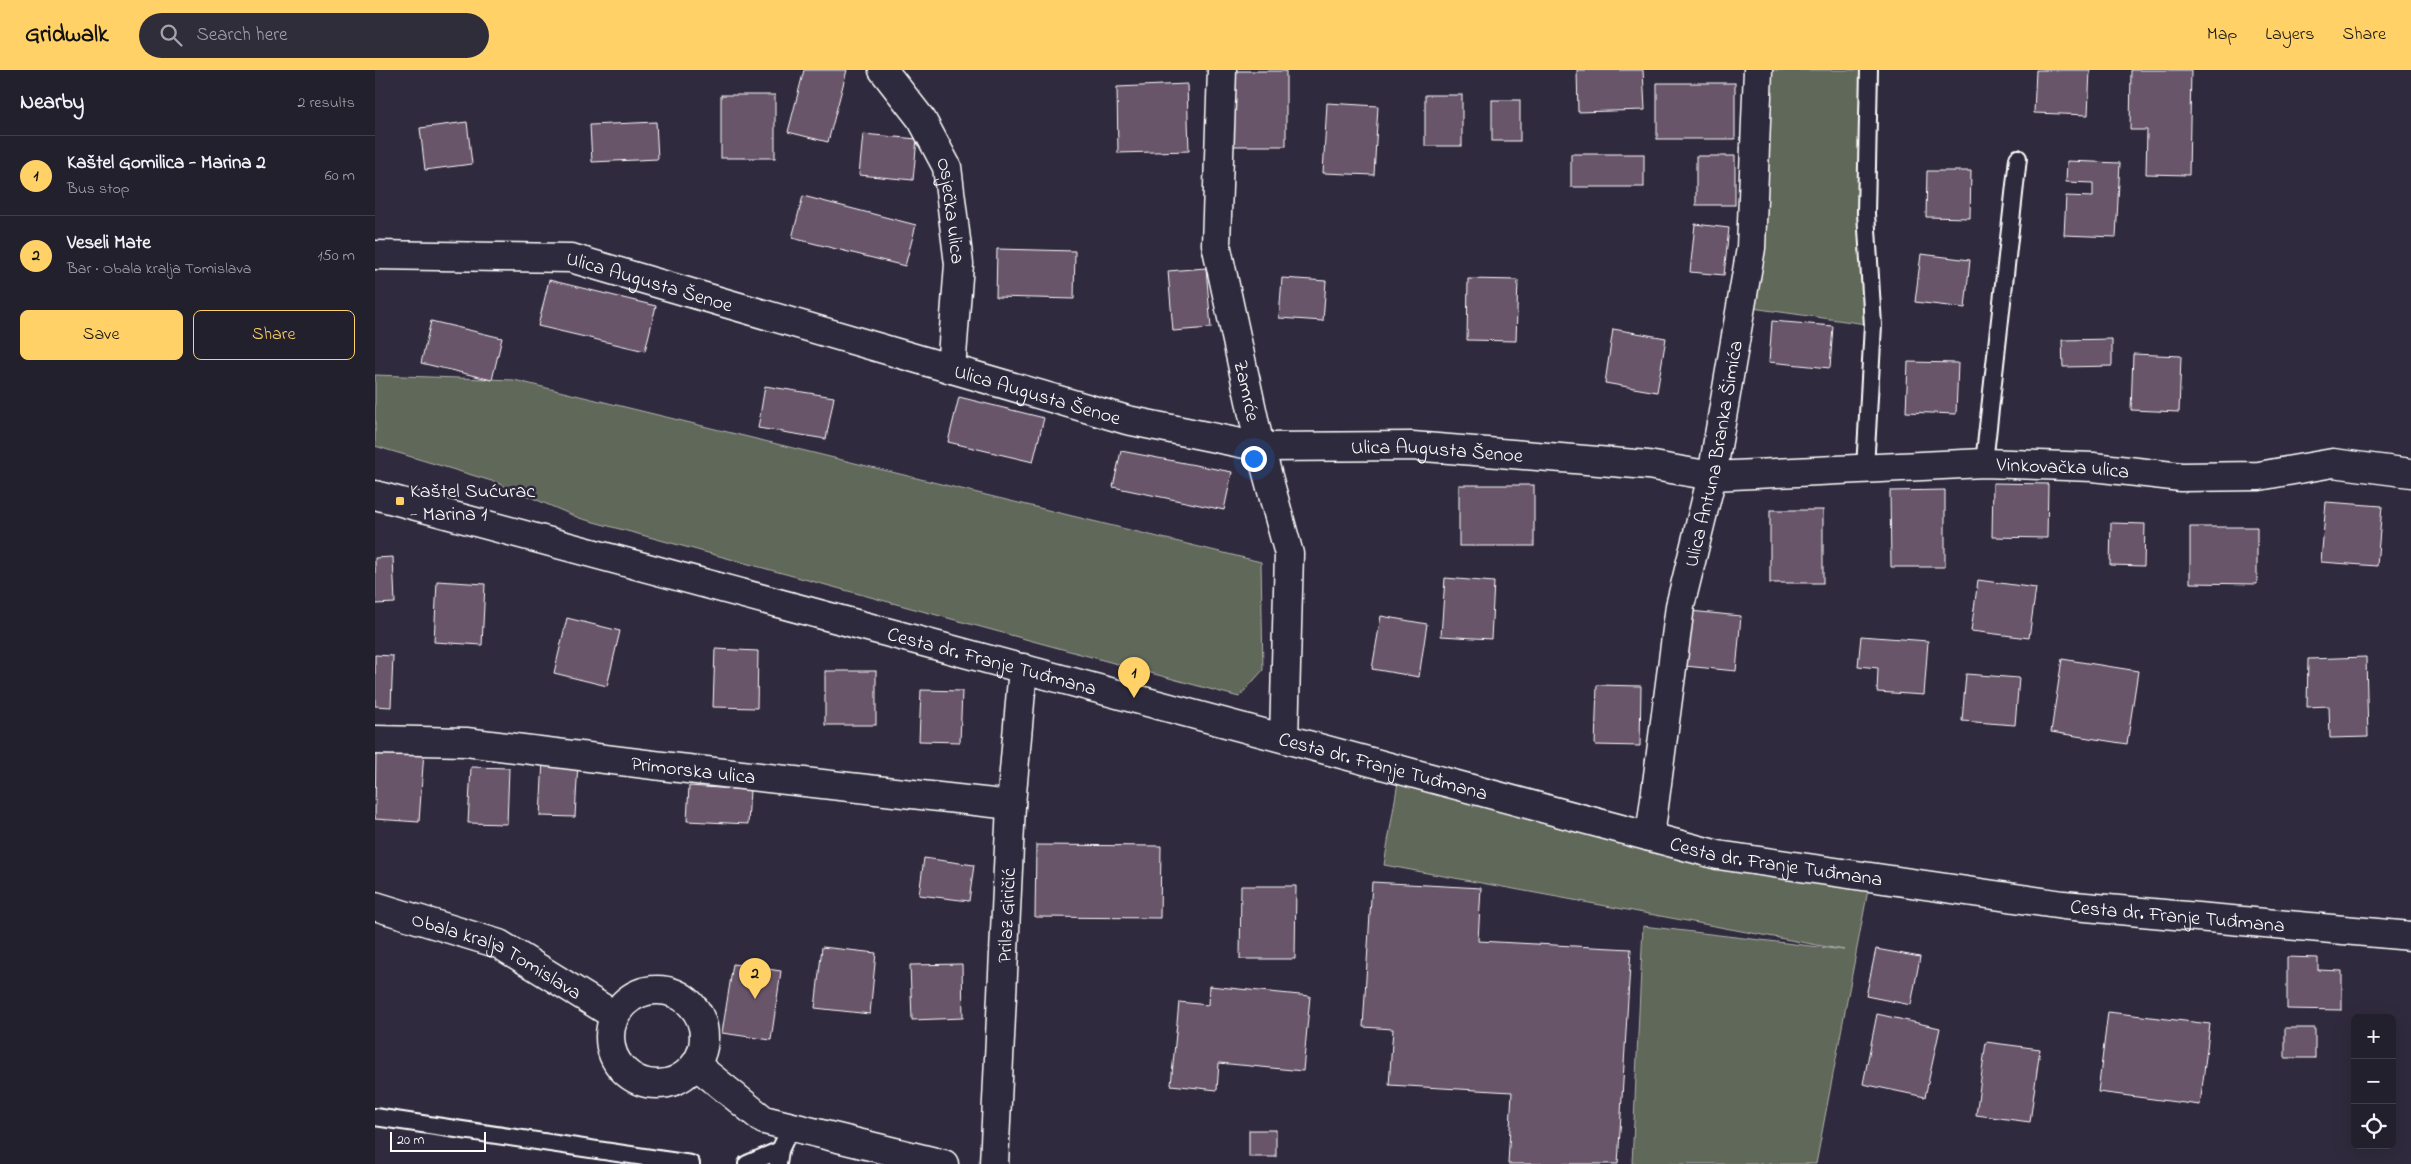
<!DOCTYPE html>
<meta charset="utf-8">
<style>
body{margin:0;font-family:"Indie Flower",sans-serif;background:#2f2d3a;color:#f1f3f6}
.controls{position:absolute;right:15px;bottom:15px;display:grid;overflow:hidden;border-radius:8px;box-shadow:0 5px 20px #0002}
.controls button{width:45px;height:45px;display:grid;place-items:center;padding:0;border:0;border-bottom:1px solid #403e4a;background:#23202e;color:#f1f3f6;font:25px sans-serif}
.scale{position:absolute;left:15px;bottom:12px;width:96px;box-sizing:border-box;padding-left:5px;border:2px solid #fff;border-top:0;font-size:14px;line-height:18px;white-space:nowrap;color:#fff;-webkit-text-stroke:4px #2f2a3d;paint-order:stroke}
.you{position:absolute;left:878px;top:388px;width:18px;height:18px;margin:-12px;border:4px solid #fff;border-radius:50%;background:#1a73e8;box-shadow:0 0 0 8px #1a73e833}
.badge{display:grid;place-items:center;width:32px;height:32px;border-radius:50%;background:#ffd166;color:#111;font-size:16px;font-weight:700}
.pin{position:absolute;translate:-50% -41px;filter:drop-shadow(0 1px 2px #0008)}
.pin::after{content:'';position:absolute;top:26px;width:18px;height:15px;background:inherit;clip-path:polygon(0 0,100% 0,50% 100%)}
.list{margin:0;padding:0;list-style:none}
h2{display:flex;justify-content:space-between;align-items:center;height:65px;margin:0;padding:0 20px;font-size:21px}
h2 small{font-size:16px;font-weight:400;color:#a3a3aa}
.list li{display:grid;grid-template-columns:32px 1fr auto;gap:15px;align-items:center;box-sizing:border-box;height:80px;padding:0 20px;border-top:1px solid #403e4a}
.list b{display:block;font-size:19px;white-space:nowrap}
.list p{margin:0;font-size:16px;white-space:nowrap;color:#a3a3aa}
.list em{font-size:16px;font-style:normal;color:#a3a3aa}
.actions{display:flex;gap:10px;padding:15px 20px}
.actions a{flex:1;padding:11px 0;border:1px solid #ffd166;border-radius:8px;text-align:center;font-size:18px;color:#ffd166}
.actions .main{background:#ffd166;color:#111}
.icon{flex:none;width:28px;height:28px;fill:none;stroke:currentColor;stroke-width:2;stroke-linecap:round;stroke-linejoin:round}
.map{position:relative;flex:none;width:2036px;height:1094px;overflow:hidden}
header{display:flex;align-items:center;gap:30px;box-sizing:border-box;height:70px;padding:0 25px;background:#ffd166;color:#111}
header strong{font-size:24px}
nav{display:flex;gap:28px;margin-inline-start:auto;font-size:18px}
.search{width:350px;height:45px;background:#2f2d3a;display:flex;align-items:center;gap:12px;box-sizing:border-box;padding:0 18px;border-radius:28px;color:#a3a3aa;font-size:19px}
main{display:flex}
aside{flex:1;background:#23202e}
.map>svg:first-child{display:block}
</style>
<header>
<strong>Gridwalk</strong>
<div class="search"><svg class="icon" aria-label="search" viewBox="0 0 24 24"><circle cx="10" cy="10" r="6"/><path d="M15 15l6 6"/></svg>Search here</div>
<nav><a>Map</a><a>Layers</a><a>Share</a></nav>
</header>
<main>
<aside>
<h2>Nearby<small>2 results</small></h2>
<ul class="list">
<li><span class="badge">1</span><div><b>Kaštel Gomilica - Marina 2</b><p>Bus stop</p></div><em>60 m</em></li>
<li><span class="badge">2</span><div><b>Veseli Mate</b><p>Bar · Obala kralja Tomislava</p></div><em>150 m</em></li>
</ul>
<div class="actions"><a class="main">Save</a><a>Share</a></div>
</aside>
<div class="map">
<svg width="2036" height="1094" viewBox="0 0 2036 1094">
<rect width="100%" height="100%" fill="#2f2a3d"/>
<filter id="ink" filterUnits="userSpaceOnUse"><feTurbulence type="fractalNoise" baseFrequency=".02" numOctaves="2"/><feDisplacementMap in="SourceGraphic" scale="10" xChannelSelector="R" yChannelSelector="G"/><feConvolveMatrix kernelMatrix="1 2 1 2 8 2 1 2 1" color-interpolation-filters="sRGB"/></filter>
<g filter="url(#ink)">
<g fill="#61675a" stroke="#b0b3ac">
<path d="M1390 0H1488L1491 254 1377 238Z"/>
<path d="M0 305 139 310 886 492 888 600 864 627 204 448 120 412 0 376Z"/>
<path d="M1023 712 1493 820 1441 1094H1257L1268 856 1469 880 1009 795Z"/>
</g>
<g fill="#69546a" stroke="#fff">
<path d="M429 0H472L453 72 413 62Z"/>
<path d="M1202 0H1268L1270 40 1203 42Z"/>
<path d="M1661 0H1715L1713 45 1659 43Z"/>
<path d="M1756 0H1816L1814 105 1771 104 1772 60H1755Z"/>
<rect x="856" y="1" width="55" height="75"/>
<rect x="1282" y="13" width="78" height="56"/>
<path d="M812 14 814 81 743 83 742 17Z"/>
<rect x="346" y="25" width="54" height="63"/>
<rect x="1050" y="25" width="37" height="51"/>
<rect x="1117" y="30" width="28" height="41"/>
<path d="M952 33 1003 36 999 105 948 103Z"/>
<path d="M92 52 97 94 50 100 45 58Z"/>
<path d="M281 52 283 89 217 92 215 55Z"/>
<path d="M488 64 542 69 538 110 484 105Z"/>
<rect x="1196" y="84" width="73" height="33"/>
<rect x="1321" y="86" width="39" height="49"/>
<path d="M1692 91 1745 93 1741 167 1689 165 1691 126 1718 127V113L1691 112Z"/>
<path d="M1552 101H1596L1595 148 1551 147Z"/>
<path d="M428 126 541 155 530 196 417 168Z"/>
<path d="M1320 154 1354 158 1349 205 1315 202Z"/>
<path d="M622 179 700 181 699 229 621 227Z"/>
<path d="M1546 184 1595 190 1590 238 1540 232Z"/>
<path d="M831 198 836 258 798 261 793 201Z"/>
<path d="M907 208 951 211 948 251 904 248Z"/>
<path d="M1093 209 1143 210 1141 271 1092 270Z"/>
<path d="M174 210 281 236 270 281 163 256Z"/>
<path d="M56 251 127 268 117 310 46 293Z"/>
<path d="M1397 251 1458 256 1455 298 1394 292Z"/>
<path d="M1238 259 1291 268 1282 322 1230 313Z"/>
<path d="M1737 269V296L1688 297 1687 270Z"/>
<path d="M1758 284 1806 286 1804 342 1756 340Z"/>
<path d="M1533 292 1583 293 1581 344 1531 342Z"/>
<path d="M390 316 459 327 451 369 383 358Z"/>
<path d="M584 327 669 348 658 392 573 372Z"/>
<path d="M746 381 857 402 849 440 738 417Z"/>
<path d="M1618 413 1673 414 1672 468 1617 467Z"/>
<rect x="1084" y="415" width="75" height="61"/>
<path d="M1570 420V497H1516L1515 421Z"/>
<path d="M1951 432 2007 436 2002 496 1946 492Z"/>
<rect x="1395" y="440" width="53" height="73"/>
<path d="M1736 453 1770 454 1769 496 1735 495Z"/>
<path d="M1815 457H1882V514L1815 513Z"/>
<path d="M18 487 20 533 0 534V488Z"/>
<path d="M1070 508 1119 512 1116 569 1066 566Z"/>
<path d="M1603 510 1661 518 1654 568 1596 561Z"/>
<path d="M62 511 110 514 107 575 59 572Z"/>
<path d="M1315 541 1366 546 1361 601 1310 596Z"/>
<path d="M1006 546 1052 554 1044 607 997 599Z"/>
<path d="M192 548 245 561 232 616 179 603Z"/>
<path d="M1486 566 1553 571 1549 625 1502 622 1503 598 1483 596Z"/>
<path d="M340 579 383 581 382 638 338 637Z"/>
<path d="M0 585 18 586 16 637 0 636Z"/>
<path d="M1991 587 1993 667 1955 668 1954 636 1932 637 1933 589Z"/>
<path d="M1687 589 1763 601 1752 674 1676 662Z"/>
<rect x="450" y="601" width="51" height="54"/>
<path d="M1591 604 1644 608 1640 655 1587 651Z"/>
<path d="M1222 615 1266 616 1265 676 1220 675Z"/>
<path d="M546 620 587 621 585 672 544 671Z"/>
<path d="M1 678 49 681 44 752 0 749Z"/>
<path d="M168 690 203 692 200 747 165 746Z"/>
<path d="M96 697 134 698 132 754 93 753Z"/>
<path d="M314 716 375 720 373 754 312 751Z"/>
<path d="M661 775 786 776 785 848 660 847Z"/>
<path d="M549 788 599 795 594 831 544 825Z"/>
<path d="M997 812 1106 818 1103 871 1256 879 1243 1094H1133L1137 1022 1014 1015 1018 959 988 957Z"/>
<path d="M866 816H921L920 889H865Z"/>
<path d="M447 877 501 883 495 944 440 938Z"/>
<path d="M1501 879 1545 887 1536 935 1491 926Z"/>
<path d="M1912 887 1943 888V900L1967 901V940L1912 939Z"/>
<path d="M358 894 406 901 396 970 347 963Z"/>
<path d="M587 894 588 948 537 950 535 895Z"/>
<path d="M834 916 935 926 928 1001 844 993 842 1020 796 1015 804 932 833 935Z"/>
<path d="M1733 942 1835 954 1825 1035 1723 1022Z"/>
<path d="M1502 944 1565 958 1550 1027 1488 1014Z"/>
<rect x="1910" y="958" width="30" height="30"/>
<path d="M1611 972 1665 979 1655 1052 1601 1045Z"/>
<rect x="874" y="1060" width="27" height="27"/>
</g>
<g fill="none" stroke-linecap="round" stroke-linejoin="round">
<defs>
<g id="service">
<path d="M1609 393 1643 88"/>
<path d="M1490 399 1498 255 1491 143 1494 0"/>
<path d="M0 1047 316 1094"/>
<path d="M372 1094 405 1080"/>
<path d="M403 1094 405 1080 416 1057"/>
</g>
<g id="minor">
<path id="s1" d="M508 0 547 50 572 97 584 194 576 299"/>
<path id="s2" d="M847 0 841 174 885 377 914 484 909 668"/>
<path id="s3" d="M0 185 196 188 752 350 885 377 1037 376 1273 395 1337 406 1609 393 1718 397 1806 407 1884 406 1958 393 2036 403"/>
<path id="s4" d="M0 670 91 672 295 697 636 735"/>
<path id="s5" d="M1275 767 1305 536 1337 406 1376 178 1383 0"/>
<path id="s6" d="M0 836 124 874 239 945"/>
<circle cx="282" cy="967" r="47"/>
<path d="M321 995 389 1050 569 1094"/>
<path id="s7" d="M619 1094 636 735 648 598"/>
</g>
<g id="secondary">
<path id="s8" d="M0 425 1343 785 1688 835 2036 866"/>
</g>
</defs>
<use href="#service" stroke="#fff" stroke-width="20"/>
<use href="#minor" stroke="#fff" stroke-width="31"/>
<use href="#secondary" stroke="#fff" stroke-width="31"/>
<use href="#service" stroke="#2f2a3d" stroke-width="16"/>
<use href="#minor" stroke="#2f2a3d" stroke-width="28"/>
<use href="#secondary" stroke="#2f2a3d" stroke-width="28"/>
</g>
</g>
<rect fill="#ffd166" stroke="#2f2a3d" stroke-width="2" x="20" y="426" width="10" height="10" rx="2.5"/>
<g text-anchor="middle" stroke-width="5" stroke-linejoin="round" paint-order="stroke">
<g font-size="20" fill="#fff" stroke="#2f2a3d">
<text dy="7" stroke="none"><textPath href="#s1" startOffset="160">Osječka ulica</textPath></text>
<text dy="7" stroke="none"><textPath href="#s3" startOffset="278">Ulica Augusta Šenoe</textPath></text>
<text dy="7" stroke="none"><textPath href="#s2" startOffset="324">Zamrće</textPath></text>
<text dy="7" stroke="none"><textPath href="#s3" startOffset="682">Ulica Augusta Šenoe</textPath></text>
<text dy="7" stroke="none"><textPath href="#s3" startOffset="1088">Ulica Augusta Šenoe</textPath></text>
<text dy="7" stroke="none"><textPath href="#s5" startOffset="389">Ulica Antuna Branka Šimića</textPath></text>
<text dy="7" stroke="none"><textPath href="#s3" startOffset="1716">Vinkovačka ulica</textPath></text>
<text dy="7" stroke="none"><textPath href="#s8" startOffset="639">Cesta dr. Franje Tuđmana</textPath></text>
<text dy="7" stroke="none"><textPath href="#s8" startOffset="1044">Cesta dr. Franje Tuđmana</textPath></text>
<text dy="7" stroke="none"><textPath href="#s4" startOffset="320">Primorska ulica</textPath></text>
<text dy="7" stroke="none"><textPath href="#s8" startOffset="1449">Cesta dr. Franje Tuđmana</textPath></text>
<text dy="7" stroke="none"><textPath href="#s8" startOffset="1854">Cesta dr. Franje Tuđmana</textPath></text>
<text dy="7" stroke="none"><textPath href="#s7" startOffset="249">Prilaz Giričić</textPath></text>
<text dy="7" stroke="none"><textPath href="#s6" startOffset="132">Obala kralja Tomislava</textPath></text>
</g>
<g font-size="20" fill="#fff" stroke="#2f2a3d" text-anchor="start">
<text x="35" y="427">Kaštel Sućurac<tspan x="35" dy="23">- Marina 1</tspan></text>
</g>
</g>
</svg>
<div class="controls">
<button>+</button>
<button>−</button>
<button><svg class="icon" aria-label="locate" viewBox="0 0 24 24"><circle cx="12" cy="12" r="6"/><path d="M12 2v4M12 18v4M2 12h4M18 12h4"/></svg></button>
</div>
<div class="scale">20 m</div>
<div class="you"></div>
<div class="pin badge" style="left:759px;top:628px">1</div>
<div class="pin badge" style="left:380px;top:929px">2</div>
</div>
</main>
